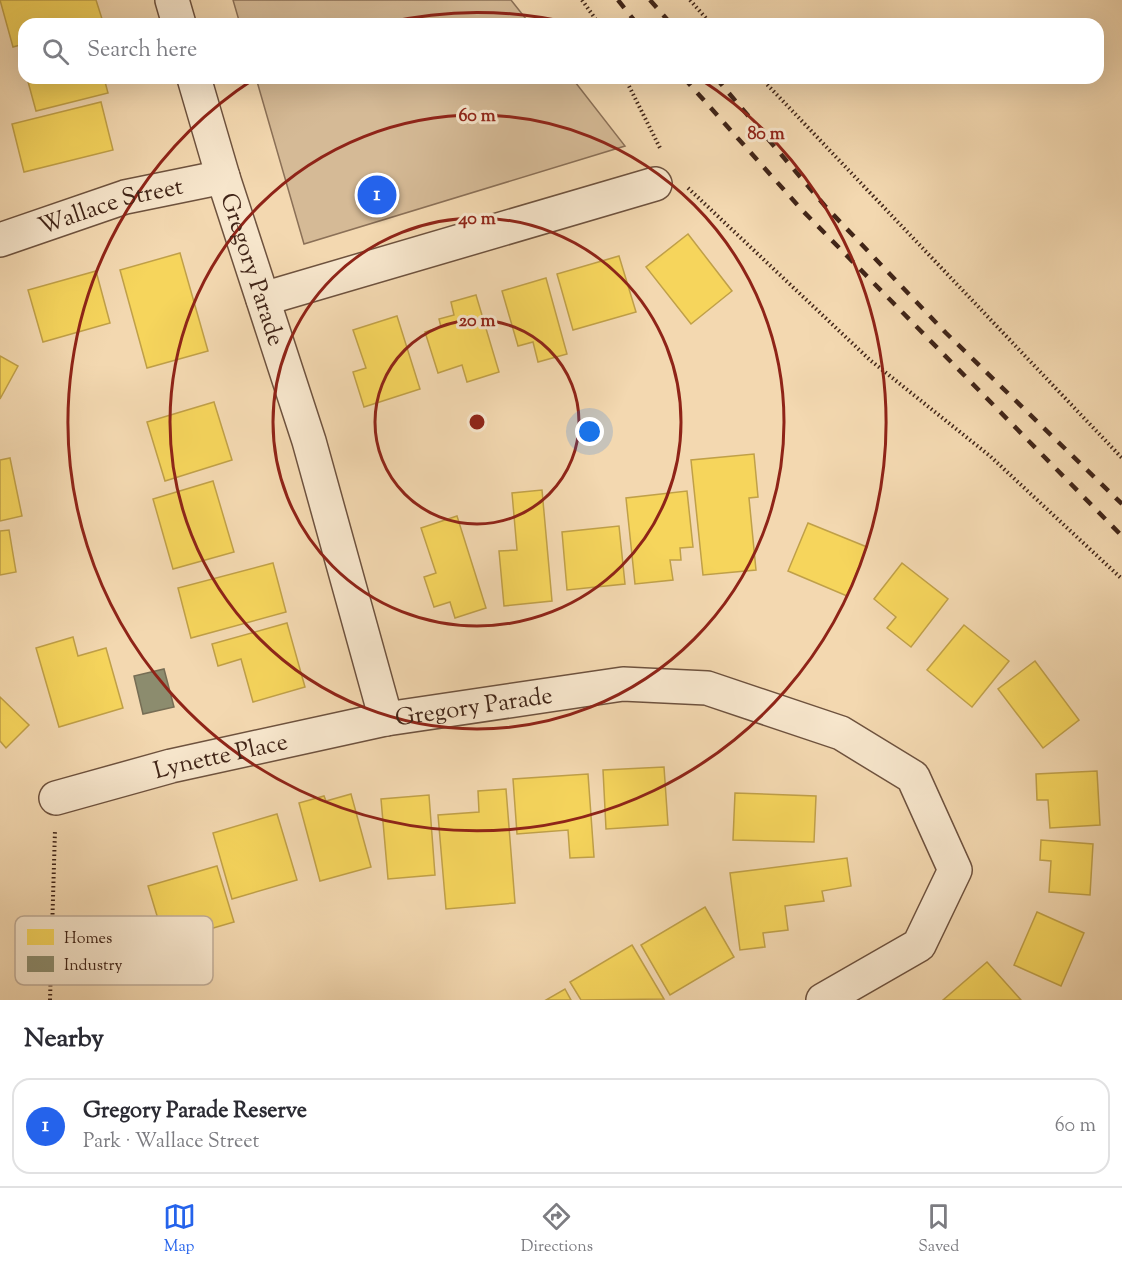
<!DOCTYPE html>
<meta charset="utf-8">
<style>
body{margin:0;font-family:"Sorts Mill Goudy",serif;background:#f2f2f3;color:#2b2b33}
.you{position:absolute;left:590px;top:432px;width:21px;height:21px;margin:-15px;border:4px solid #fff;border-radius:50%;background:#1a73e8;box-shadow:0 0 0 9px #1a73e833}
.badge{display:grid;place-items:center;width:39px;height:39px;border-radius:50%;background:#2563eb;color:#fff;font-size:20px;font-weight:700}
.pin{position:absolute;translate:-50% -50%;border:3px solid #fff;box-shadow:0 2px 6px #0006}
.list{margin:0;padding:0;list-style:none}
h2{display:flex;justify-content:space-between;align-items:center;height:78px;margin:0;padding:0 24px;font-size:26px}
h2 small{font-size:20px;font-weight:400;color:#7c7c81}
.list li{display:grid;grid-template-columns:39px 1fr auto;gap:18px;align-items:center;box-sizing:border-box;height:96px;margin:0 12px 12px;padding:0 12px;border:2px solid #e1e1e2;border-radius:18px}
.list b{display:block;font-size:22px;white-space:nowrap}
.list p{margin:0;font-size:20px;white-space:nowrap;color:#7c7c81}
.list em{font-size:20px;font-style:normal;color:#7c7c81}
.icon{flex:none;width:33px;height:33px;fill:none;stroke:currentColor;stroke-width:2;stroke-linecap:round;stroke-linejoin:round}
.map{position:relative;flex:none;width:1122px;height:1000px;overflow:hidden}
.search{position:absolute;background:#fff;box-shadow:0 6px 24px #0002;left:18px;right:18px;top:18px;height:66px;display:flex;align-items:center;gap:15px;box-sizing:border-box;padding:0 21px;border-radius:18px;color:#7c7c81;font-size:22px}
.sheet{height:186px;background:#fff}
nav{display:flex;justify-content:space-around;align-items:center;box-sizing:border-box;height:84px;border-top:2px solid #e1e1e2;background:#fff;font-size:16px;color:#7c7c81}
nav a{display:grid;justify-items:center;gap:3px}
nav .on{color:#2563eb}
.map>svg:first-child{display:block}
</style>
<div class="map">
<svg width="1122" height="1000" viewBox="0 0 1122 1000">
<rect width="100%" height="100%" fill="#f3d8b0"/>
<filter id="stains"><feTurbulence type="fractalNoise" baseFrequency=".00333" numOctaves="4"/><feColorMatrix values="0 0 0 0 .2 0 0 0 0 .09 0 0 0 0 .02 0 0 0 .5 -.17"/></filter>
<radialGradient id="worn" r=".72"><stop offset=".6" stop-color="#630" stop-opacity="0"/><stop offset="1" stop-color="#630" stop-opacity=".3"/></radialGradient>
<g fill="#d5ba96" stroke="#8b7057" stroke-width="1.5">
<path d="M233 0H511L530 24H240Z"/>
<path d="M256 78H572L625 146 304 244Z"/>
</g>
<g fill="#f6d55c" stroke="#c0a048" stroke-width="1.5">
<path d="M0 0H96L103 22 24 24V44L13 47Z"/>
<path d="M27 78H104L108 93 36 111Z"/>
<path d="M101 102 113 150 24 172 12 124Z"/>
<path d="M688 234 732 291 691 324 646 267Z"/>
<path d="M180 253 208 351 147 368 120 270Z"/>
<path d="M619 256 636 312 573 330 557 274Z"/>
<path d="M96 271 110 323 43 342 28 290Z"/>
<path d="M546 278 567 354 538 362 533 342 518 346 502 291Z"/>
<path d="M476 295 499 372 467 382 462 365 438 373 425 332 441 327 439 319 454 315 451 302Z"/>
<path d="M397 316 420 389 364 407 353 372 366 368 353 330Z"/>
<path d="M0 356 18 366 0 399Z"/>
<path d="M214 402 232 460 165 481 147 422Z"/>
<path d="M754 454 758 497 749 498 756 570 703 575 691 460Z"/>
<path d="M10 458 22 516 0 521V460Z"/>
<path d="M213 481 234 552 173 569 153 499Z"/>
<path d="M542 490 552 601 504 606 499 551 517 550 512 493Z"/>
<path d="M687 491 693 547 680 548 681 560H670L673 580 635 584 626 498Z"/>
<path d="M457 516 486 608 455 618 450 602 434 607 424 577 436 573 421 528Z"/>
<path d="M808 523 867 547 847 596 788 571Z"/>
<path d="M619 526 625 584 567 590 562 532Z"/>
<path d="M9 530 16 572 0 575V531Z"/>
<path d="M273 563 286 612 191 638 178 588Z"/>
<path d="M902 563 948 599 911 647 887 628 896 617 874 599Z"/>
<path d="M287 623 305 687 253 702 241 659 218 666 212 644Z"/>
<path d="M964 625 1009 661 972 707 927 670Z"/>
<path d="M73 637 78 656 106 648 123 708 59 727 36 648Z"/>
<path d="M1035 661 1079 720 1043 748 998 689Z"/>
<path d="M0 697 29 725 6 748 0 741Z"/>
<path d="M664 767 668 825 606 829 603 770Z"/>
<path d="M1097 771 1100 825 1050 828 1048 800H1037L1036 774Z"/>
<path d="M588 774 594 857 570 858 568 830 517 834 513 779Z"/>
<path d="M506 789 515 903 446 909 438 815 479 812 478 791Z"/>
<path d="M735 793 816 796 814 842 733 840Z"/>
<path d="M351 794 371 867 320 881 299 803 324 796 326 801Z"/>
<path d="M429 795 435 875 388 879 381 799Z"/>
<path d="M277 814 297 880 232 899 213 833Z"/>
<path d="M1041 840 1093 844 1090 895 1049 892 1051 861 1040 860Z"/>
<path d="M847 858 851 886 822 891 824 901 785 906 788 930 763 933 765 947 740 950 730 873Z"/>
<path d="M217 866 234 922 165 942 148 886Z"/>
<path d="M705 907 734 957 670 995 641 945Z"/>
<path d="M1037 912 1084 933 1061 986 1014 965Z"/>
<path d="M632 945 664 999 581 1000 570 982Z"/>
<path d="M987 962 1021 1000H943Z"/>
<path d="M565 989 571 1000H546Z"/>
</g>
<path fill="#8c8c6e" stroke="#766d54" stroke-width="1.5" d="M164 669 174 707 143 714 134 676Z"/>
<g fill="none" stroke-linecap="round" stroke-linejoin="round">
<defs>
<g id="street">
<path d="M172 0 179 24"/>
<path id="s1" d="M194 78 223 177 309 441 386 719"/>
<path id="s2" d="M0 240 125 197 223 177"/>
<path d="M263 299 655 184"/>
<path id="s3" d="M56 798 171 766 386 719 623 684 707 688 841 733 913 777 955 870 919 945 823 1000"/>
</g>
</defs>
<use href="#street" stroke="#6e523e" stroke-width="36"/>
<g stroke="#412518" stroke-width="4" stroke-dasharray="1.5 3" stroke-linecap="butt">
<path d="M582 0 599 24"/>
<path d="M690 0 711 24"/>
<path d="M625 78 661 150"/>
<path d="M761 78 1122 458"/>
<path d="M688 188 870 360 990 456 1122 579"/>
<path d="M50 1000 55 830"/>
</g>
<use href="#street" stroke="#f7e6cc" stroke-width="33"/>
<g stroke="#412518" stroke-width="4.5" stroke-dasharray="10 10" stroke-linecap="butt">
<path d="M618 0 637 24"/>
<path d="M650 0 671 24"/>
<path d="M684 78 802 210 1122 536"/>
<path d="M716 78 825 206 946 333 1122 504"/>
</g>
</g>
<g fill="none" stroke="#8f2418" stroke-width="3">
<circle cx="477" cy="422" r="102"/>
<circle cx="477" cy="422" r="204"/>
<circle cx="477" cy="422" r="307"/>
<path d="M385 23A409 409 0 0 1 569 23M700 79A409 409 0 1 1 254 79"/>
</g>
<g text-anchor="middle" stroke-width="6" stroke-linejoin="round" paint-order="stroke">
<g font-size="24" fill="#412518" stroke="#f7e6cc">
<text dy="8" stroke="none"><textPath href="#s2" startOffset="116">Wallace Street</textPath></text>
<text dy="8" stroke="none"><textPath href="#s1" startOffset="200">Gregory Parade</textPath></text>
<text dy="8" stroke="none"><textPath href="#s3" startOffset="428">Gregory Parade</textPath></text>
<text dy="8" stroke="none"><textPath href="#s3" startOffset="170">Lynette Place</textPath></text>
</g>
</g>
<rect x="15" y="916" width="198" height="69" rx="9" fill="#f7e6cc" stroke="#c0ac96" stroke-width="1.5"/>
<rect x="27" y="929" width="27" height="16" fill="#f6d55c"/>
<rect x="27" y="956" width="27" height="16" fill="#8c8c6e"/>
<g font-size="16" fill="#412518">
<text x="64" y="943">Homes</text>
<text x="64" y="970">Industry</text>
</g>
<circle cx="477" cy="422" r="9" fill="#8f2418" stroke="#f7e6cc" stroke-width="3"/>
<g font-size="18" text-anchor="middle" font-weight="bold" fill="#8f2418" stroke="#f7e6cc" stroke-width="6" stroke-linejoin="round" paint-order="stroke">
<text x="477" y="121">60 m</text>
<text x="766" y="139">80 m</text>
<text x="477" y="224">40 m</text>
<text x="477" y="326">20 m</text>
</g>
<rect width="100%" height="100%" filter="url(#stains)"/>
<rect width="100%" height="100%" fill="url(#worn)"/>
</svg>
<div class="you"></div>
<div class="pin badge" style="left:377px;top:195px">1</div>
<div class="search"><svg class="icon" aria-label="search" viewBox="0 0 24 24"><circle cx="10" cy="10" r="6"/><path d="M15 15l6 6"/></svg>Search here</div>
</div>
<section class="sheet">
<h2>Nearby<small></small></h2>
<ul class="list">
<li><span class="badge">1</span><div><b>Gregory Parade Reserve</b><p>Park · Wallace Street</p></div><em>60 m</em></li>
</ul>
</section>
<nav>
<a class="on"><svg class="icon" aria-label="map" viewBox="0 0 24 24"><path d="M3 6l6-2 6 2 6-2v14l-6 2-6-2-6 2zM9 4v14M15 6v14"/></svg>Map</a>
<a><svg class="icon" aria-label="directions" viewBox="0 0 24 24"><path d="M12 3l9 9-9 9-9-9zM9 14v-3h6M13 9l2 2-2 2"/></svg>Directions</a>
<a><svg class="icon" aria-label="saved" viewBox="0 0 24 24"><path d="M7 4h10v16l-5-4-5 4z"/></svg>Saved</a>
</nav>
